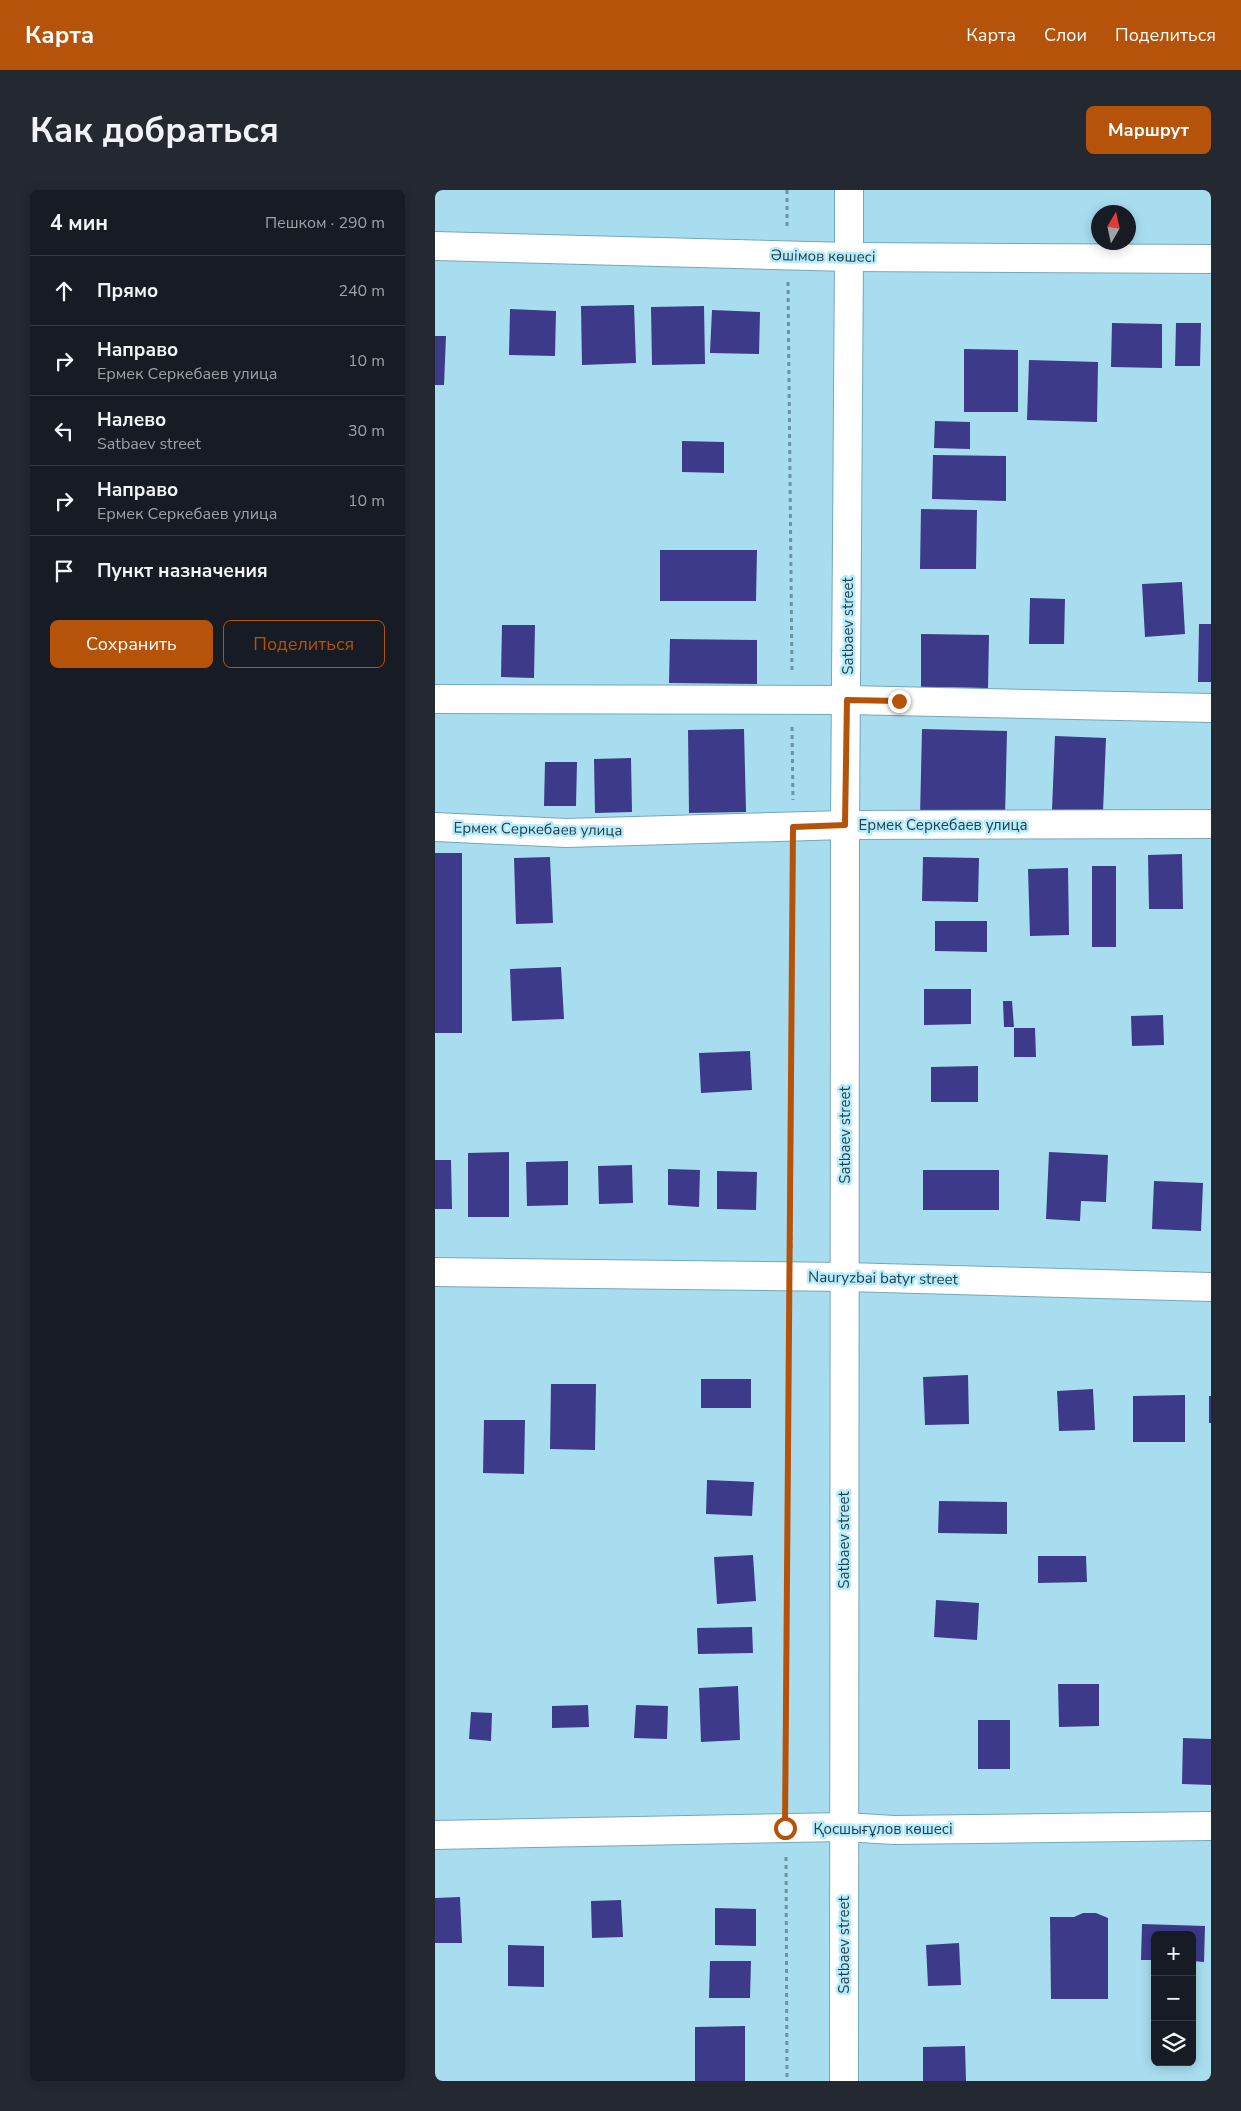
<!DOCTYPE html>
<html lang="ru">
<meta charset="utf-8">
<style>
body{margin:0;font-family:"Nunito Sans",sans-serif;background:#242831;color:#f1f3f6}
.controls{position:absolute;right:15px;bottom:15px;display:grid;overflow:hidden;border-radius:8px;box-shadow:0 2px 12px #0003}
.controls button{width:45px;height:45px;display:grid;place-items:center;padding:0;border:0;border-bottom:1px solid #363941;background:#171b24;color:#f1f3f6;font:25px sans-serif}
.compass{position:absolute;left:656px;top:15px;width:45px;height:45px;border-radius:50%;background:#171b24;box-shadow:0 2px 12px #0003;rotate:9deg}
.stop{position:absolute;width:15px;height:15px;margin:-11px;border:4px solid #b45309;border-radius:50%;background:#fff}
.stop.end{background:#b45309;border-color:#fff;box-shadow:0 1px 5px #0008}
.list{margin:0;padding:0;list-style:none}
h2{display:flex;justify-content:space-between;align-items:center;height:65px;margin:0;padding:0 20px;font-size:21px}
h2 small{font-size:16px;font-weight:400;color:#9ea1a6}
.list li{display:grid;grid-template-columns:32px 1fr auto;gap:15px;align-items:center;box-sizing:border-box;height:70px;padding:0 20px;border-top:1px solid #363941}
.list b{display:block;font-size:19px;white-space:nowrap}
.list p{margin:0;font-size:16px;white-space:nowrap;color:#9ea1a6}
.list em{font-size:16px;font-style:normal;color:#9ea1a6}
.actions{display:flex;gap:10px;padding:15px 20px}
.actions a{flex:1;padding:11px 0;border:1px solid #b45309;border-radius:8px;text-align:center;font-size:18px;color:#b45309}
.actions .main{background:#b45309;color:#fff}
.icon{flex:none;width:28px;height:28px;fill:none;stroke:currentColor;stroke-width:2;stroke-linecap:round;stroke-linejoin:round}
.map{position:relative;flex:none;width:776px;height:1891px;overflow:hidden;border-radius:8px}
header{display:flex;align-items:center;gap:30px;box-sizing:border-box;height:70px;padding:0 25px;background:#b45309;color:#fff}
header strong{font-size:24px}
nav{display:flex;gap:28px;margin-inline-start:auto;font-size:18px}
.intro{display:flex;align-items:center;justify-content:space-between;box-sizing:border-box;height:120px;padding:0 30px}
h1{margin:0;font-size:35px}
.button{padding:12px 22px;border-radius:8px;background:#b45309;color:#fff;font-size:18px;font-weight:700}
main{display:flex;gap:30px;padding:0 30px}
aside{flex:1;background:#171b24;border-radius:8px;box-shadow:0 2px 12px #0003}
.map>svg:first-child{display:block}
</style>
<header>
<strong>Карта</strong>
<nav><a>Карта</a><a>Слои</a><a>Поделиться</a></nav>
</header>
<div class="intro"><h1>Как добраться</h1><a class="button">Маршрут</a></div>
<main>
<aside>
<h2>4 мин<small>Пешком · 290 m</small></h2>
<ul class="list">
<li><svg class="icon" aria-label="ahead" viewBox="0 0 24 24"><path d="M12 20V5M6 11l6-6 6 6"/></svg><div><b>Прямо</b></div><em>240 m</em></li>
<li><svg class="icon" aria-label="right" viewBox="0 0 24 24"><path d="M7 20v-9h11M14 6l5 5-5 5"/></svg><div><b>Направо</b><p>Ермек Серкебаев улица</p></div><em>10 m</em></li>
<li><svg class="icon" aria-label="left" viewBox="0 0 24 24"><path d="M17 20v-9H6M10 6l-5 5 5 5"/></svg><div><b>Налево</b><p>Satbaev street</p></div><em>30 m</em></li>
<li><svg class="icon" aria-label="right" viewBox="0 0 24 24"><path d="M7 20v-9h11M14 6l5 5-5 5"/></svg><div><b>Направо</b><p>Ермек Серкебаев улица</p></div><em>10 m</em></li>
<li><svg class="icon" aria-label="arrive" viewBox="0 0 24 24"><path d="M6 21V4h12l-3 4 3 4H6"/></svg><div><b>Пункт назначения</b></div></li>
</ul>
<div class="actions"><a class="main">Сохранить</a><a>Поделиться</a></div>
</aside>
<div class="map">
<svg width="776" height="1891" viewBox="0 0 776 1891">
<rect width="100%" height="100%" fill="#a8ddef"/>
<g fill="#3c3a89">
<path d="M199 115 201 173 147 175 146 116Z"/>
<path d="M269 116 270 174 217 175 216 117Z"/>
<path d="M75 119 121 121 120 166 74 165Z"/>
<path d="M277 120 325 122 324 164 275 163Z"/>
<path d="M677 133 727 134V178L676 177Z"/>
<path d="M741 133H766L765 176H740Z"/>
<path d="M0 146H11L9 195H0Z"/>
<path d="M529 159 583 160V222H529Z"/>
<path d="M594 170 663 172 662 232 592 230Z"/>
<path d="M500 231 535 232V259L499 258Z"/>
<path d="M247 251 289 252V283L247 282Z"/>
<path d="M498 265 571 266V311L497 309Z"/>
<path d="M486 319 542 320 541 379H485Z"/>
<path d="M225 360H322L321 411H225Z"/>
<path d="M747 392 750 444 710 447 707 394Z"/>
<path d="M595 408 630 409 629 454H594Z"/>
<path d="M764 434H776V492H763Z"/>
<path d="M67 435H100L99 488 66 487Z"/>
<path d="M486 444 554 445 553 498 486 497Z"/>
<path d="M235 449 322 450V494L234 493Z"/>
<path d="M309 539 311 622 254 623 253 540Z"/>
<path d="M487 539 572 541 570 628 485 627Z"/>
<path d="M620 546 671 548 668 622 617 620Z"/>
<path d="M196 568 197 622 160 623 159 569Z"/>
<path d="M110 572H142L141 616H109Z"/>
<rect x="0" y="663" width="27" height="180"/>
<path d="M747 664 748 719H714L713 665Z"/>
<path d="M115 667 118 733 81 734 79 668Z"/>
<path d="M488 667 544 668 543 712 487 711Z"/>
<rect x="657" y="676" width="24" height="81"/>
<path d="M633 678 634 745 595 746 593 679Z"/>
<path d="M500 731H552V762L500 761Z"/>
<path d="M126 777 129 829 77 831 75 779Z"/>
<path d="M489 799H536V834L489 835Z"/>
<path d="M568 811H577L579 837H569Z"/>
<path d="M728 825 729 855 697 856 696 826Z"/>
<path d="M579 838H600L601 867H579Z"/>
<path d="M315 861 317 900 266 903 264 863Z"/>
<path d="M543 876V912H496V877Z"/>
<path d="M74 962V1027H33V963Z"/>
<path d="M614 962 673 965 671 1012 646 1011 645 1031 611 1029Z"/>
<path d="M0 970H16L17 1019H0Z"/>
<path d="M133 971V1015L92 1016 91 972Z"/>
<path d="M197 975 198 1013 164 1014 163 976Z"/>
<path d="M233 979 265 980 264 1017 233 1015Z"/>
<rect x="488" y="980" width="76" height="40"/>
<path d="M282 981 322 982 321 1020 282 1019Z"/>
<path d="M719 991 768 993 766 1041 717 1039Z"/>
<path d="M533 1185 534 1234 490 1235 488 1187Z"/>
<rect x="266" y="1189" width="50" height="29"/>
<path d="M116 1194H161L160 1260 115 1259Z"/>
<path d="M658 1199 660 1240 624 1241 622 1201Z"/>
<path d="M750 1205V1252H698V1206Z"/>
<rect x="774" y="1206" width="2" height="27"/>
<path d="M49 1230H90L89 1284 48 1283Z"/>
<path d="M272 1290 319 1292 317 1326 271 1324Z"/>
<path d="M504 1311 572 1312V1344L503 1343Z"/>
<path d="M318 1365 321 1411 282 1414 279 1367Z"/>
<path d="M603 1366H651L652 1392 603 1393Z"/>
<path d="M501 1410 544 1413 542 1450 499 1447Z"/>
<path d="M317 1437 318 1463 263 1464 262 1438Z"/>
<path d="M623 1494H664V1536L624 1537Z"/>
<path d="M303 1496 305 1550 266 1552 264 1498Z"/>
<path d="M153 1515 154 1537 117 1538V1516Z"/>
<path d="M201 1515 233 1516 232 1549 199 1548Z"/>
<path d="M36 1522 57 1523 56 1551 34 1549Z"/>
<rect x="543" y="1530" width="32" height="49"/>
<path d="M748 1548 776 1549V1595L747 1594Z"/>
<path d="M25 1707 27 1753H0V1708Z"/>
<path d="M186 1710 188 1747 157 1748 156 1711Z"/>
<path d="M280 1718 321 1719V1756L280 1755Z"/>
<path d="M648 1723H661L673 1728V1809H616L615 1727H639Z"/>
<path d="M707 1734 770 1736 769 1772 757 1771V1745H720V1770H706Z"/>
<path d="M524 1753 526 1795 493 1796 491 1755Z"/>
<path d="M73 1755 109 1756V1797L73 1796Z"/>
<path d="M275 1771H316L315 1808H274Z"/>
<path d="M310 1836V1891H260V1837Z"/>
<path d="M530 1856 531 1891H488V1857Z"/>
</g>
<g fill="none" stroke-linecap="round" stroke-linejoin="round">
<defs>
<g id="street">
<path d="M414 0V67"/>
<path d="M0 509 412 510 776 518"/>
<path d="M0 637 131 643 410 635 776 634"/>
<path d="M0 1645 409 1637 459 1640 776 1636"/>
</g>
<g id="secondary">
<path d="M0 56 414 67 776 69"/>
<path d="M0 1082 410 1087 776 1097"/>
<path d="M409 1891 410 635 414 67"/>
</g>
</defs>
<use href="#street" stroke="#74a8b9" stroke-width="30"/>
<use href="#secondary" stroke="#74a8b9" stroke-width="30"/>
<g stroke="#6c93a0" stroke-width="3" stroke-dasharray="4 4" stroke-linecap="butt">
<path d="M352 0V38"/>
<path d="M353 92 357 483"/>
<path d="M357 537 358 610"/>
<path d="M356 1058 358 664"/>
<path d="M351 1610 355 1114"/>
<path d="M351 1667 352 1891"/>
</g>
<use href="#street" stroke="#fff" stroke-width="28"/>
<use href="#secondary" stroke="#fff" stroke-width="28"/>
</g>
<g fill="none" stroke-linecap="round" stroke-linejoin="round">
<path stroke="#b45309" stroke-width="6" d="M350 1638 358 637 410 635 412 510 464 511"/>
</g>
<g text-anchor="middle" stroke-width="5" stroke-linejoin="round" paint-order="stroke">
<g font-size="15" fill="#283e45" stroke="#b4ebfd">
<text transform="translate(388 66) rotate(1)" y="5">Әшімов көшесі</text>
<text transform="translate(413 436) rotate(-90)" y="5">Satbaev street</text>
<text x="508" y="640">Ермек Серкебаев улица</text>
<text transform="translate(103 639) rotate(1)" y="5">Ермек Серкебаев улица</text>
<text transform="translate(410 945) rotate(-90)" y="5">Satbaev street</text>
<text transform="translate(448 1088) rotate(1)" y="5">Nauryzbai batyr street</text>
<text transform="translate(409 1350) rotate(-90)" y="5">Satbaev street</text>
<text x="448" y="1644">Қосшығұлов көшесі</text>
<text transform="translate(409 1755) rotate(-90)" y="5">Satbaev street</text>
</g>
</g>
</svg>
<div class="controls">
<button>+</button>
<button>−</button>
<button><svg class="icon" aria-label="layers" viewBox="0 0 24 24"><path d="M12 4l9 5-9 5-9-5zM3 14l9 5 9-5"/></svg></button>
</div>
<svg class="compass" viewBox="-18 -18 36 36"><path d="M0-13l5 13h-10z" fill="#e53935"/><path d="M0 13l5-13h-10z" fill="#9ea1a6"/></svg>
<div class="stop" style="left:350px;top:1638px"></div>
<div class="stop end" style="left:464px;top:511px"></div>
</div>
</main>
